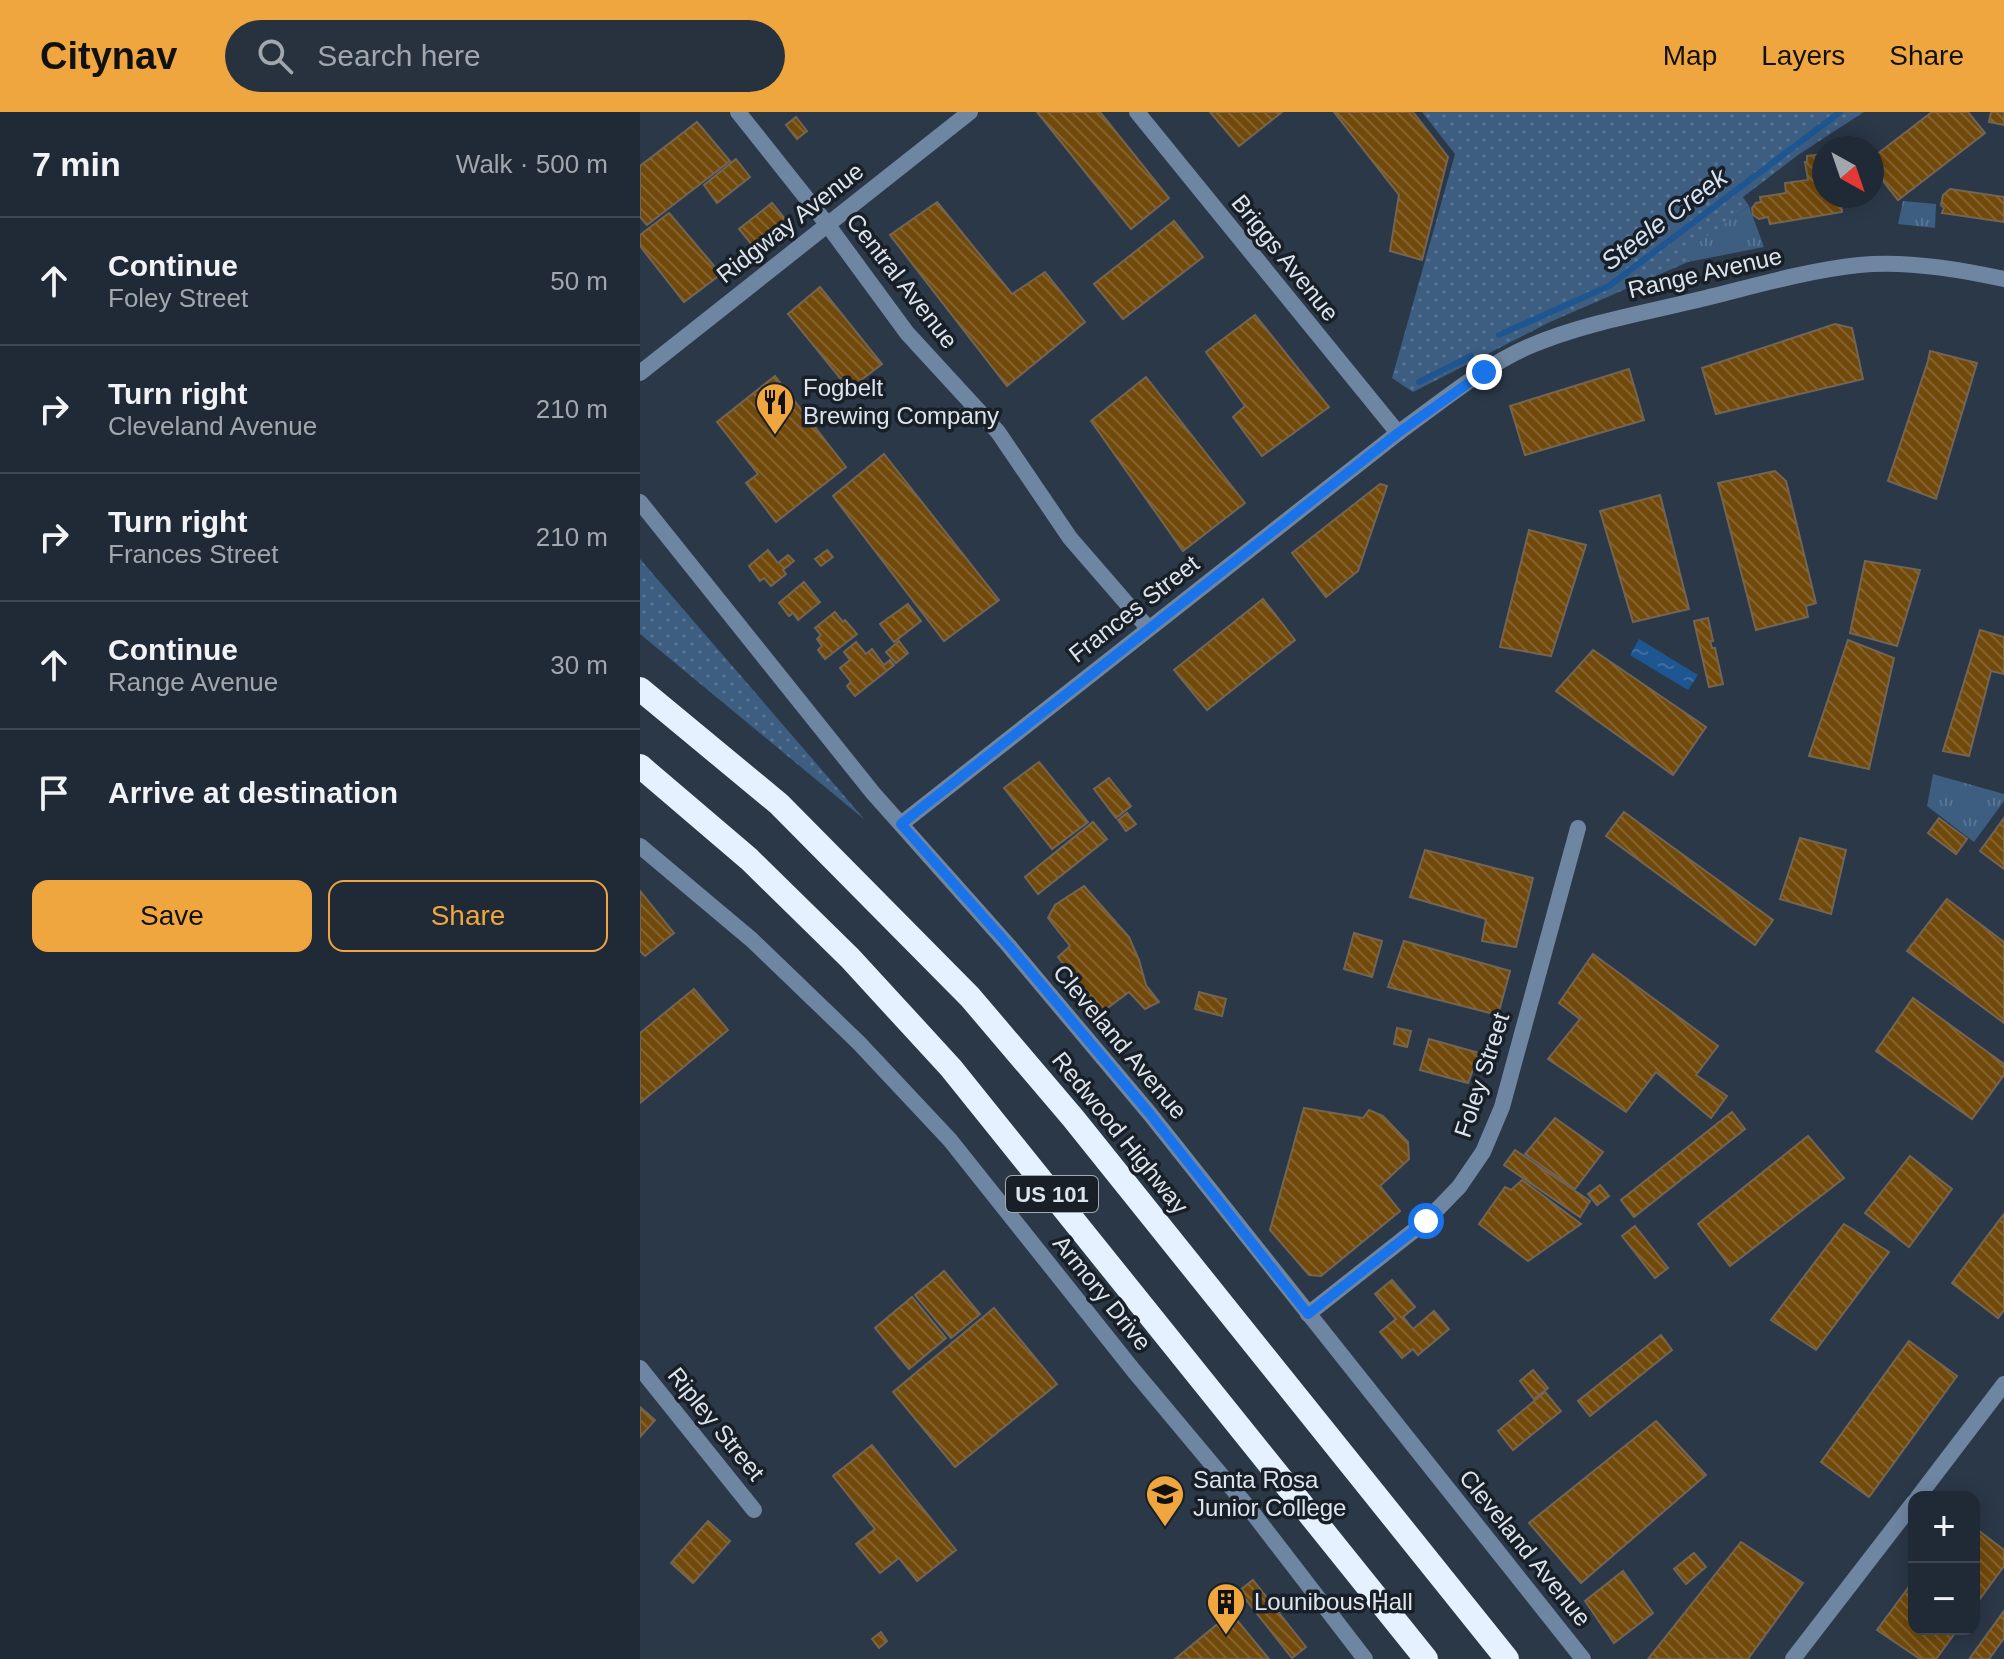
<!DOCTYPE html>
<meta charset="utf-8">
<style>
body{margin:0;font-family:Arial,sans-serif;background:#28323e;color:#f1f3f6}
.controls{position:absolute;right:24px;bottom:24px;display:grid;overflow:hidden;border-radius:16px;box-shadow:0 4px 20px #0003}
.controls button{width:72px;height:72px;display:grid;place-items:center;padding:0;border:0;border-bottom:2px solid #3d4651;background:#202a36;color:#f1f3f6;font:40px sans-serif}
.compass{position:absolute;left:1172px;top:24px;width:72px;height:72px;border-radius:50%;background:#202a36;box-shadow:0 4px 20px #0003;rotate:140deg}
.stop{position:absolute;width:24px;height:24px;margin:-18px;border:6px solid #1a73e8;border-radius:50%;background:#fff}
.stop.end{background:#1a73e8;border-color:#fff;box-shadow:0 2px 8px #0008}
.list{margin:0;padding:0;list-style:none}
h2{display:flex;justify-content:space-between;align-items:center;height:104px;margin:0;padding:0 32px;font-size:34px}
h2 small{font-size:26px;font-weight:400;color:#a2a7ad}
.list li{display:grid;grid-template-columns:52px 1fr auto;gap:24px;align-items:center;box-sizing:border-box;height:128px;padding:0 32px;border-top:2px solid #3d4651}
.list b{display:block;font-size:30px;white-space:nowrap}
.list p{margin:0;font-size:26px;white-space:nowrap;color:#a2a7ad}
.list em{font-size:26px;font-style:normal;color:#a2a7ad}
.actions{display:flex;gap:16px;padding:24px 32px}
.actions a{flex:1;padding:18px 0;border:2px solid #f0a63f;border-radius:16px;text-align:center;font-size:28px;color:#f0a63f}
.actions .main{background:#f0a63f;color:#111}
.icon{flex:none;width:44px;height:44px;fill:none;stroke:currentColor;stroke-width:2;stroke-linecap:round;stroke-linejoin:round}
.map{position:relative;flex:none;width:1364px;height:1547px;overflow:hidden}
header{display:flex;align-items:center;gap:48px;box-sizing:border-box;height:112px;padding:0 40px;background:#f0a63f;color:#111}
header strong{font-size:38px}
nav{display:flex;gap:44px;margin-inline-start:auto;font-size:28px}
.search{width:560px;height:72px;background:#28323e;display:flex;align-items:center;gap:20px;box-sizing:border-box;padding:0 28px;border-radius:44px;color:#a2a7ad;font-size:30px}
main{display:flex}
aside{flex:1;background:#202a36}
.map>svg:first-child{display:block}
</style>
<header>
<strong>Citynav</strong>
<div class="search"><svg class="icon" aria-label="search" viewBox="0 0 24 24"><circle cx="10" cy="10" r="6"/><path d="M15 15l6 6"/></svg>Search here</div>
<nav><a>Map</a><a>Layers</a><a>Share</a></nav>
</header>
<main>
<aside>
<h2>7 min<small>Walk · 500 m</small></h2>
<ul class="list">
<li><svg class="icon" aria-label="ahead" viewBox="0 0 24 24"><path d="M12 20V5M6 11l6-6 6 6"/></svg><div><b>Continue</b><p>Foley Street</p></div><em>50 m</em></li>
<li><svg class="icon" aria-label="right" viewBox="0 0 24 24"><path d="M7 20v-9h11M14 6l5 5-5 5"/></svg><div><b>Turn right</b><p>Cleveland Avenue</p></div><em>210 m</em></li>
<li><svg class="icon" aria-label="right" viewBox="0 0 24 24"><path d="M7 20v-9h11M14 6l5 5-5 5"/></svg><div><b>Turn right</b><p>Frances Street</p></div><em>210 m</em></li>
<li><svg class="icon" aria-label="ahead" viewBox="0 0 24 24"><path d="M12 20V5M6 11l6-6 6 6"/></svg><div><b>Continue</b><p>Range Avenue</p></div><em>30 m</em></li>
<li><svg class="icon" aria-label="arrive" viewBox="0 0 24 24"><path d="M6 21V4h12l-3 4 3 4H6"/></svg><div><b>Arrive at destination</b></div></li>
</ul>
<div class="actions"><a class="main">Save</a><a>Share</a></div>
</aside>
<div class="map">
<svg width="1364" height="1547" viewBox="0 0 1364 1547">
<defs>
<pattern id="grass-dots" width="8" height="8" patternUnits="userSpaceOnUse" patternTransform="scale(2)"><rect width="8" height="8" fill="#3d5d81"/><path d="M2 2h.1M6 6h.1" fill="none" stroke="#587493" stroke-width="1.8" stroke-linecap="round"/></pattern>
<pattern id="park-tufts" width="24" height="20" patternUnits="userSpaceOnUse" patternTransform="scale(2)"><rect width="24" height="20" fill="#3d5d81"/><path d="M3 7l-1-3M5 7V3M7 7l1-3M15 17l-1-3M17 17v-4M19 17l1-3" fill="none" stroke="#587493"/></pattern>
<pattern id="water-ripples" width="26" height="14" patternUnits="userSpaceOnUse" patternTransform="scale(2)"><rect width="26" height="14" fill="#1e5691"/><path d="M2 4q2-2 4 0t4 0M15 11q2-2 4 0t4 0" fill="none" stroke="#3e6ea1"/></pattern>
<pattern id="building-back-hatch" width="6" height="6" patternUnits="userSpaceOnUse" patternTransform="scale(2)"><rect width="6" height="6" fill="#71490b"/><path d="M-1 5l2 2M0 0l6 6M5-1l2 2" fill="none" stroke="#85632f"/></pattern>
</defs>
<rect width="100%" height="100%" fill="#2b3848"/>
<g fill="url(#grass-dots)">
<path d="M782 0H1224L1158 43 1103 85 1109 94 1046 140 1048 150 910 210 773 280 752 266 815 42Z"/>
<path d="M0 447 225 708 0 522Z"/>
</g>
<g fill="url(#park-tufts)">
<path d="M1263 89 1296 92 1295 116 1258 112Z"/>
<path d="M1109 94 1124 135 1048 150 1045 140Z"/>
<path d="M1293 662 1364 682V689L1334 730 1287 694Z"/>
</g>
<path fill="url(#water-ripples)" d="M999 527 1058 563 1048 578 990 543Z"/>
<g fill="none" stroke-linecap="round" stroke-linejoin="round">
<g stroke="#1e5691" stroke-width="6">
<path d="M859 223 969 174 1200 0"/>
<path d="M779 270 831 244"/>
</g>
</g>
<g fill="url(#building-back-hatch)" stroke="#746553" stroke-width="2">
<path d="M397 0H460L529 86 491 117Z"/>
<path d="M570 0H642L599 34Z"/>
<path d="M694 0H773L808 45 782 148 750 139 759 83Z"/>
<path d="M1292 0H1328L1345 21 1258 88 1232 55V46Z"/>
<path d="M1351 0H1364V13L1349 10Z"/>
<path d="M156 5 167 19 157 27 146 13Z"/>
<path d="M57 10 90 49 7 113 0 105V54Z"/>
<path d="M1184 42V84H1200L1202 100 1130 112 1128 105 1119 107 1113 103 1112 96 1116 91 1121 90 1120 85 1146 81 1145 71 1168 68 1165 50H1167V44Z"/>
<path d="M96 47 110 65 77 91 64 73Z"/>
<path d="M1310 77 1364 85V110L1302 101 1304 96 1301 93 1303 83Z"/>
<path d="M297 90 372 182 405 160 445 210 367 274 250 123Z"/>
<path d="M132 91 146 108 113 134 99 117Z"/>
<path d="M29 101 81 162 44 190 0 134V123Z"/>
<path d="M534 109 563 145 483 207 454 172Z"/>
<path d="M180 175 242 252 209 277 148 202Z"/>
<path d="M615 203 689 295 622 344 593 305 605 294 566 240Z"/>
<path d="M1195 212 1212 216 1223 267 1076 302 1062 256Z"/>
<path d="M1290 239 1337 251 1296 387 1248 369 1288 249Z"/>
<path d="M989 257 1004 308 885 343 870 294Z"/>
<path d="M135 264 206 355 136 410 106 371 118 362 77 310Z"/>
<path d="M506 265 605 391 543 439 451 309Z"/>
<path d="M244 342 359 488 304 529 193 384Z"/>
<path d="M1135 359 1146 369 1176 491 1166 494 1168 505 1116 518 1078 371Z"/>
<path d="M740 372 747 374 718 459 686 485 652 441Z"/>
<path d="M1020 383 1049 497 993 510 960 399Z"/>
<path d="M889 418 946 433 911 544 860 535Z"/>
<path d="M128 438 138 451 148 443 154 449 143 458 146 462 131 474 124 466 120 469 109 454Z"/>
<path d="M187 438 193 445 181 454 175 447Z"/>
<path d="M1225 449 1280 458 1257 534 1210 521Z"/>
<path d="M164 470 180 490 158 508 153 501 149 504 139 491Z"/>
<path d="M623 487 655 528 567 598 534 558Z"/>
<path d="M268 492 281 509 254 530 240 512Z"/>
<path d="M195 500 203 510 205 508 217 522 185 547 178 538 182 534 177 527 181 523 175 516Z"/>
<path d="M1068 506 1073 529H1070L1072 536H1075L1083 572 1069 575 1054 509Z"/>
<path d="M1340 518 1364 525V562L1351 559 1329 644 1303 639Z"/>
<path d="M1208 528 1254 546 1229 657 1169 644Z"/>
<path d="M259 529 268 541 256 551 246 540Z"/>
<path d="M216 530 226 542 232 537 244 553 250 548 254 553 215 584 207 574 211 570 200 556 210 548 204 540Z"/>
<path d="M953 538 1066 615 1033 663 916 579Z"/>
<path d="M399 650 448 710 412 737 364 676Z"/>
<path d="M469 666 491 694 476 706 454 677Z"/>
<path d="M984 700 1133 808 1115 833 966 724Z"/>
<path d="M487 701 496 712 486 719 478 708Z"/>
<path d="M1299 706 1327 727 1316 742 1288 721Z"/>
<path d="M1364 706V757L1340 739Z"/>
<path d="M453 710 467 727 398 782 385 765Z"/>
<path d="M1160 726 1206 738 1191 802 1140 787Z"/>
<path d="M785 738 893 766 876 835 842 829 846 807 770 785Z"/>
<path d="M444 774 489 825 499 848 506 873 519 890 505 897 489 880 462 900 418 845 430 834 408 806 415 793Z"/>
<path d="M0 779 34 821 5 844 0 839Z"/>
<path d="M1307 787 1364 830V911L1267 839Z"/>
<path d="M714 821 742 829 732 865 704 857Z"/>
<path d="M764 829 870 859 858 903 748 875Z"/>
<path d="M953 842 1078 934 1056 963 1087 984 1071 1006 1016 960 986 1000 908 947 940 907 919 891Z"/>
<path d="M54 877 88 918 0 991V921Z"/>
<path d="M559 880 586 887 582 904 555 897Z"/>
<path d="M1273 886 1364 952V963L1332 1007 1236 939Z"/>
<path d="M757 916 771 919 767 935 754 932Z"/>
<path d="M789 927 839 941 828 971 780 958Z"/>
<path d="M664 996 723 1006 729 998 743 1004 768 1030 769 1047 740 1074 760 1099 681 1164 669 1163 630 1118Z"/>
<path d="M1092 1000 1105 1017 994 1105 981 1088Z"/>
<path d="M915 1006 963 1040 935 1077 885 1042Z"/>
<path d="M1168 1024 1204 1066 1090 1154 1058 1112Z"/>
<path d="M875 1038 950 1089 940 1105 864 1053Z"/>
<path d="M1270 1044 1312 1077 1269 1135 1225 1101Z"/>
<path d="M882 1068 941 1112 888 1149 839 1112 865 1075 871 1078Z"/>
<path d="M960 1073 969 1084 957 1093 948 1082Z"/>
<path d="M1364 1102V1198L1358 1206 1312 1171Z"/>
<path d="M1204 1112 1249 1140 1176 1238 1131 1208Z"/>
<path d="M995 1114 1028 1156 1015 1166 982 1124Z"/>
<path d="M304 1159 340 1202 311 1226 275 1183Z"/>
<path d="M752 1168 775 1195 763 1205 773 1217 794 1199 809 1217 778 1243 773 1237 762 1246 740 1220 756 1207 735 1182Z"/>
<path d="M272 1185 306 1226 269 1257 235 1216Z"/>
<path d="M354 1196 417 1272 315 1355 253 1280Z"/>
<path d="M1021 1223 1032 1238 950 1304 938 1289Z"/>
<path d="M1269 1229 1317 1264 1229 1385 1181 1350Z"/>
<path d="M893 1258 908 1276 894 1287 880 1269Z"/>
<path d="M905 1280 921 1299 873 1338 858 1319Z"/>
<path d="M0 1295 15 1308 0 1325Z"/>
<path d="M1016 1309 1066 1363 941 1471 889 1411Z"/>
<path d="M232 1333 316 1438 277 1469 259 1446 240 1461 216 1432 235 1417 193 1364Z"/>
<path d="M68 1409 90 1429 53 1471 31 1451Z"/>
<path d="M1334 1415 1364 1438V1454L1334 1495Z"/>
<path d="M1101 1430 1163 1471 1108 1547H1008Z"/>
<path d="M1054 1441 1066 1455 1046 1472 1034 1457Z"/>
<path d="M983 1459 1013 1501 974 1531 945 1489Z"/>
<path d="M613 1468 666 1535 652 1546 599 1479Z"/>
<path d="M1274 1468V1517H1318L1296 1547H1280L1237 1518Z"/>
<path d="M1364 1499V1526L1349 1547H1332L1330 1546Z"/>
<path d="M591 1501 629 1547H535Z"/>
<path d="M241 1520 247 1529 239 1536 232 1527Z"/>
</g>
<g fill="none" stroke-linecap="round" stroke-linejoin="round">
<g stroke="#6f86a2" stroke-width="16">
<path d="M98 0 187 112 267 221 358 320 430 426 508 516"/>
<path d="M497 0 758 321"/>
<path d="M0 261 330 0"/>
<path d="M0 734 112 828 219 931 310 1028 494 1259 612 1400 725 1547"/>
<path d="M668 1202 786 1109 819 1075 843 1040 862 995 938 716"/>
<path d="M0 1256 114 1398"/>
<path d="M1278 1385 1364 1272"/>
<path d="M1153 1547 1274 1390"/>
</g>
<g stroke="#6f86a2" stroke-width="16">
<path d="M0 390 233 681 369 834 510 1002 943 1547"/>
<path d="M261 712 758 321C797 293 845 253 890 234 942 212 999 202 1053 189 1108 176 1163 159 1219 153 1266 148 1319 157 1364 167"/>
</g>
<g stroke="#e5f1fe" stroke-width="24">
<path d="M0 577 139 692 330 885 433 1006 867 1547"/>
<path d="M0 654 109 747 210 846 311 956 786 1547"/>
</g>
</g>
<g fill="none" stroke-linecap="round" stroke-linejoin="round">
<path stroke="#1a73e8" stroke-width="10" d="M786 1109 668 1202 510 1002 369 834 261 712 758 321 844 260"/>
</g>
<defs>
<symbol id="restaurant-pin" viewBox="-11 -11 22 30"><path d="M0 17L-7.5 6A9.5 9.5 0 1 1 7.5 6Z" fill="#f0a63f" stroke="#191f26"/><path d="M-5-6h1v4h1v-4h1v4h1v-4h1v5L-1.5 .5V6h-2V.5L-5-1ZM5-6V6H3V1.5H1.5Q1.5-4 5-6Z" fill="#111"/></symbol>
<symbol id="university-pin" viewBox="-11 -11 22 30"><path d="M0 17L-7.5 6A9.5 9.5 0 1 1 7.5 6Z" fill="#f0a63f" stroke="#191f26"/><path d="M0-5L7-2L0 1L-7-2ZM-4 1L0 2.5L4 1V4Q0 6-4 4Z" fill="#111"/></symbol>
<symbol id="building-pin" viewBox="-11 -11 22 30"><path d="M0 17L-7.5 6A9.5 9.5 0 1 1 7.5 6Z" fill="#f0a63f" stroke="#191f26"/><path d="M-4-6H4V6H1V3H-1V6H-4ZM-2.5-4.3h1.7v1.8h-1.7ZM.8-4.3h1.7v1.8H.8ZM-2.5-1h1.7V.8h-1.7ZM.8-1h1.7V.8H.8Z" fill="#111"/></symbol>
</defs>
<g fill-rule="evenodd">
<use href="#restaurant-pin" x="113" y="268" width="44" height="60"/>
<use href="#university-pin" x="503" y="1360" width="44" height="60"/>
<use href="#building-pin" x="564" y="1468" width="44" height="60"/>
</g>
<g text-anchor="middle" stroke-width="7" stroke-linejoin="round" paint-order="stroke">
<rect fill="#191f26" stroke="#a2a9b2" stroke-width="2" x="366" y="1064" width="92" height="36" rx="6"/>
<g font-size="22" font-weight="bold" fill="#dce4ee">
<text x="412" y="1090">US 101</text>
</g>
<g font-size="24" fill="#dce4ee" stroke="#191f26">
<text transform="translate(150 111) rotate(-38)" y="8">Ridgway Avenue</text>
<text transform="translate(645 146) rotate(51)" y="8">Briggs Avenue</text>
<text transform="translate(1065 161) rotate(-13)" y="8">Range Avenue</text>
<text transform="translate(262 169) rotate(52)" y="8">Central Avenue</text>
<text transform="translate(494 497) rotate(-38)" y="8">Frances Street</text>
<text transform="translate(480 930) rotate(50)" y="8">Cleveland Avenue</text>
<text transform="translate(842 963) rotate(-72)" y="8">Foley Street</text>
<text transform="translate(480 1021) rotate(51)" y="8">Redwood Highway</text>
<text transform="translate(462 1181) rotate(51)" y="8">Armory Drive</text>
<text transform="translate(76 1312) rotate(51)" y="8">Ripley Street</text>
<text transform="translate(885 1436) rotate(51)" y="8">Cleveland Avenue</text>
</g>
<g font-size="24" fill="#dce4ee" stroke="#191f26" text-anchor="start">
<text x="163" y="284">Fogbelt<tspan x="163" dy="28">Brewing Company</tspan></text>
<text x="553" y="1376">Santa Rosa<tspan x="553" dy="28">Junior College</tspan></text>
<text x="614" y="1498">Lounibous Hall</text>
</g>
<g font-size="26" font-style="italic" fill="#d5e3f5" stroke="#191f26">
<text transform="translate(1024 107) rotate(-37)" y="9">Steele Creek</text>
</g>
</g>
</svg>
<div class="controls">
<button>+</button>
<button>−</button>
</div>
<svg class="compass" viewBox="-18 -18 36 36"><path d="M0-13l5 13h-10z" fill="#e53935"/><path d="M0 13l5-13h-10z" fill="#a2a7ad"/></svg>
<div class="stop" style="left:786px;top:1109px"></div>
<div class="stop end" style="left:844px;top:260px"></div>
</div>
</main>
